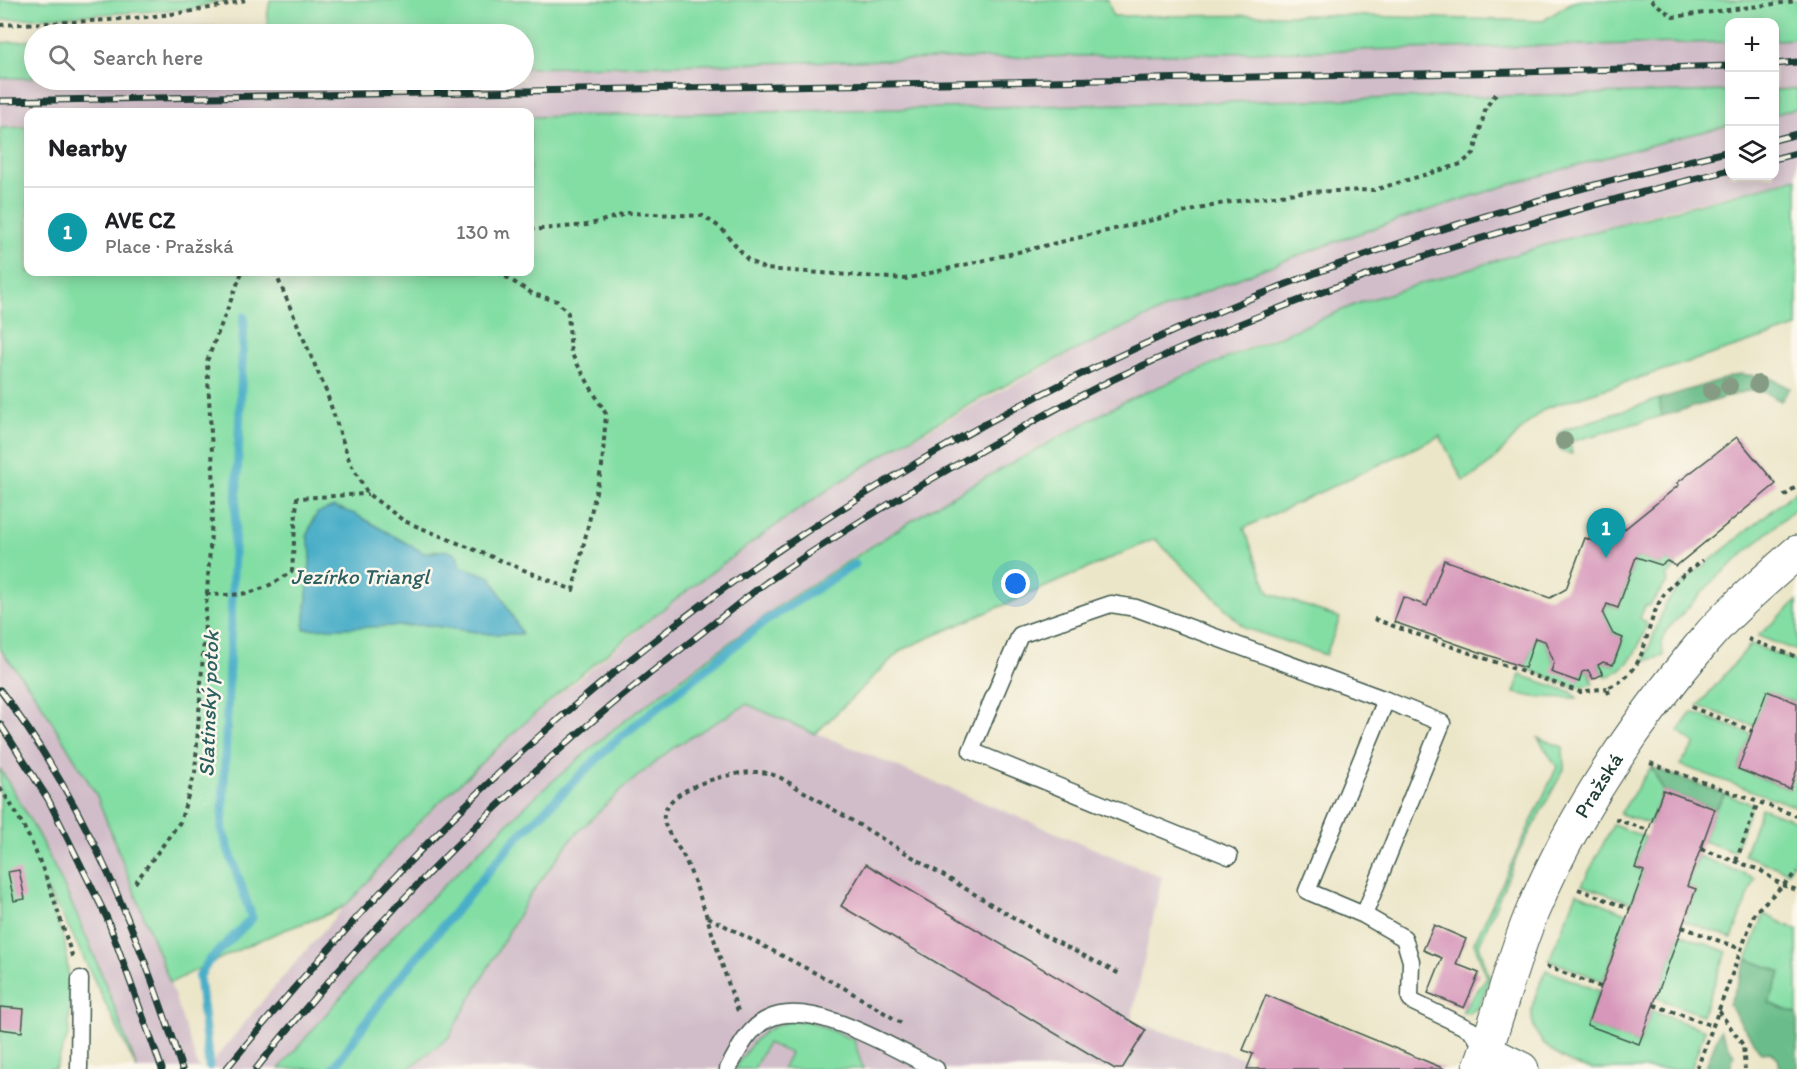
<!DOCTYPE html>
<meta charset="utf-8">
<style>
body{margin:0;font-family:Itim,sans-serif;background:#f6f6f6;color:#202124}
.controls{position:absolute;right:18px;top:18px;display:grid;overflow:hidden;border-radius:12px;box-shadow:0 3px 15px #0003}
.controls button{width:54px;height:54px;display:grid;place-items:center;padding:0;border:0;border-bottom:2px solid #e0e0e0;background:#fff;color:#202124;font:30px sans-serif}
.you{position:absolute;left:1016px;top:584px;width:21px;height:21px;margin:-15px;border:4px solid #fff;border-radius:50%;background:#1a73e8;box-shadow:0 0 0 9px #1a73e833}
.badge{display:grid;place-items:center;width:39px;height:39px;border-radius:50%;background:#0b8043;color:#fff;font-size:20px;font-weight:700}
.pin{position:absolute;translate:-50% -50px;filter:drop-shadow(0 2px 3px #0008)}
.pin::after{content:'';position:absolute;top:32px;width:21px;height:18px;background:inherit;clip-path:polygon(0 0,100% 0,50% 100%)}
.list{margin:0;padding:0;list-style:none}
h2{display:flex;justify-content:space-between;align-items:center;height:78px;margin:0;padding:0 24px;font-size:26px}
h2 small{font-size:20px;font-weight:400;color:#757577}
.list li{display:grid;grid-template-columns:39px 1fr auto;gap:18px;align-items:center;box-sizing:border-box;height:90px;padding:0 24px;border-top:2px solid #e0e0e0}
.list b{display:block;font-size:22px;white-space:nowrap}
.list p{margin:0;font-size:20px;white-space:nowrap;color:#757577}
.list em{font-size:20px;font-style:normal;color:#757577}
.icon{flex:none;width:33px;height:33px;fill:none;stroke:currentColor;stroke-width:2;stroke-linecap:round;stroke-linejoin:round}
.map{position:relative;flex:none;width:1797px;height:1069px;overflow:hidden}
.search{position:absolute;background:#fff;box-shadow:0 3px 15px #0003;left:24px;top:24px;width:510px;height:66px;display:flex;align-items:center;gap:15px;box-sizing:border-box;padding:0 21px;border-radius:33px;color:#757577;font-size:22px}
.panel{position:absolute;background:#fff;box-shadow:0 3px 15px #0003;left:24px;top:108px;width:510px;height:168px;border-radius:12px}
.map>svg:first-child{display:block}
</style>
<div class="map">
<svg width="1797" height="1069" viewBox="0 0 1797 1069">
<rect width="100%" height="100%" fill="#fbf7ec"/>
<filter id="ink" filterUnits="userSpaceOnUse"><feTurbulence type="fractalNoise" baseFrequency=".0167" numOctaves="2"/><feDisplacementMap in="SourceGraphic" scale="12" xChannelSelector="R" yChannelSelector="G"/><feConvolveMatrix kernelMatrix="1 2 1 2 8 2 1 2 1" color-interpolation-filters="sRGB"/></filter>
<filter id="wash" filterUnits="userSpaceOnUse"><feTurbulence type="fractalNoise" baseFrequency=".008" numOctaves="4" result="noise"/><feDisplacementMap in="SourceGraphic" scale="24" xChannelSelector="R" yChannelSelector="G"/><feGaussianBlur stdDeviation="1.35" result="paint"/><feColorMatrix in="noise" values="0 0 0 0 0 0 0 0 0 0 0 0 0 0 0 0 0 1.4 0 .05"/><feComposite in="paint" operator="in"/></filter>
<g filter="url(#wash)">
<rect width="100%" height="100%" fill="#ece6c9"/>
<g fill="#d1bdc9">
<path d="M1797 39V89L1775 90V40Z"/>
<path d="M1730 42 1729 91 530 117V112H28V127L0 128V78L524 80V68Z"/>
<path d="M1797 109V178L1659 212 1449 274 1359 303 1254 345 1127 400 1027 453 855 555 781 604 615 728 539 793 402 926 278 1069H207L269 993 403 839 509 736 664 609 746 546 812 499 906 442 1098 339 1228 281 1428 208 1641 147 1729 125 1730 176H1774L1775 114Z"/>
<path d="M0 649 37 697 96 794 170 983 199 1069H137L84 928 26 811 0 769Z"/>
<path d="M747 704 1162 877 1131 1021 1246 1059 1242 1069H408L448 1038 528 898 572 838 622 789 674 747Z"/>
</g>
<g fill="#83dea4" stroke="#518e6c" stroke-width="1.5" fill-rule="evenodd">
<path d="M0 0H233L217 1 193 9 0 20Z"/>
<path d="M270 0H1108L1113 16 1326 15 1543 21 1572 2 1584 0H1797V39L1775 40 1774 22H1730L1729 42 524 68V34H269L267 17Z"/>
<path d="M214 27 224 34H102Z"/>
<path d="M34 40V78H0V43Z"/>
<path d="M1797 89V109L1775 114V90Z"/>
<path d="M1729 91V125C1381 211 1042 330 750 544 655 613 560 687 476 768 450 793 422 817 398 844 383 861 360 895 344 906 327 917 296 925 277 933 240 948 205 966 170 983L96 794 37 697 0 649V128L28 127V272H530V117ZM340 508 424 553 437 550 460 566 491 577 522 634H490L428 625 304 629 311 553 307 535 314 517Z"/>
<path d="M1797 178V327L1546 408C1514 430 1499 465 1463 481L1440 436 1244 528 1269 593 1340 618 1326 655 1245 628 1155 539 901 650 815 734 747 704 674 747 622 789 572 838 528 898 448 1038 408 1069H279L402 926 539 793 615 728 781 604 941 502 1127 400 1359 303 1555 242Z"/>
<path d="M1659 399 1662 416 1570 442 1572 454 1562 451 1558 445 1559 434 1564 430Z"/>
<path d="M1797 490V507L1714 580 1665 632 1661 644 1664 656 1644 661 1665 605 1680 585Z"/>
<path d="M1636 557 1661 565 1667 561 1676 566 1666 577 1668 581 1650 605 1645 606 1640 618 1647 624C1638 649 1632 667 1606 677L1598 665 1603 662 1613 665 1623 638 1613 634 1603 614 1607 604 1618 608Z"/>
<path d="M1797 601V651L1758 636Z"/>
<path d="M1535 638 1545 641 1554 662 1579 681 1582 672 1588 670 1593 684 1576 688 1525 668Z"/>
<path d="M1751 644 1797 662 1796 702 1767 692 1754 726 1698 706Z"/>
<path d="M1520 675 1571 692 1577 698 1534 697 1514 693Z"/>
<path d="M1692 712 1751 734 1738 769 1789 789 1797 769V807L1680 765 1695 744 1678 731Z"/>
<path d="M1538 738 1563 747 1564 769 1519 852 1479 945 1490 979 1478 1008 1469 1013 1462 1012 1487 977 1474 943 1557 767Z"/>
<path d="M1651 767 1663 790 1650 824 1620 814Z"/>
<path d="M0 769C59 863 100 964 137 1069L71 932 46 888 65 944 70 991 69 1033 55 1069H0Z"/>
<path d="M1725 794 1752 804 1734 852 1703 841 1715 809Z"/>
<path d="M1761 808 1797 821V851L1789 872 1744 855Z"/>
<path d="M1613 825 1645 837 1635 868 1644 871 1632 903 1582 885Z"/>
<path d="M1698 856 1755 878 1732 938 1684 921 1696 890 1687 886Z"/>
<path d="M1577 893 1628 914 1603 981 1549 960Z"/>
<path d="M1764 914 1797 930V1014L1768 1003 1781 972 1747 959Z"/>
<path d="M1680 934 1727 952 1702 1015 1657 998Z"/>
<path d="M1546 970 1599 991 1587 1025 1639 1044 1651 1011 1705 1030 1691 1069C1659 1069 1624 1069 1593 1069 1564 1065 1529 1042 1532 1009 1534 996 1541 982 1546 970Z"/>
<path d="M790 1021H808L854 1040 863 1069H782L790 1053 767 1043 754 1069H735C752 1042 758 1030 790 1021Z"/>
</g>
<g fill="#6abd8a" stroke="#447d5f" stroke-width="1.5">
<path d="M1740 374 1770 378 1790 388 1781 401 1764 392 1747 391 1662 416 1659 399Z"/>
<path d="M1651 767 1725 794 1715 809 1663 790Z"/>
<path d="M1747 959 1781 972 1769 1003 1797 1014V1069H1779C1781 1057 1772 1049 1761 1053L1729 1005Z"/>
<path d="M1720 1030 1734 1055 1730 1069H1705Z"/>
</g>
<path fill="#48aec8" stroke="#34767e" stroke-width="1.5" d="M334 507 355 514 424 553C440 554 441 545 458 556L460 566 491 577 522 634H490L428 625 304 629 311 553 307 535 317 513Z"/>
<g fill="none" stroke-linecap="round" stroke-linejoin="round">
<g stroke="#48aec8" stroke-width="9">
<path d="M209 1066 199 977 208 962 252 918 222 830 244 317"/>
<path d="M333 1069 386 994 513 842 612 744 764 622 855 564"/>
</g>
</g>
<g id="blocks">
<g fill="#d797ba">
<path d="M1737 437 1776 484 1676 566 1667 561 1661 565 1636 557 1618 608 1607 604 1603 614 1613 634 1623 638 1613 665 1603 662 1598 665 1603 674 1593 679 1588 670 1582 672 1579 682 1551 672 1554 662 1545 641 1535 638 1525 668 1394 622 1403 597 1427 606 1444 560 1550 598 1566 589 1585 538 1605 545 1679 485 1677 483Z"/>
<path d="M1767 691 1797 703V769L1790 789 1738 769Z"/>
<path d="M1663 790 1715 809 1687 886 1696 889 1639 1044 1587 1025 1644 871 1635 868Z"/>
<path d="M866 864 1146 1030 1122 1069H1115L841 906Z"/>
<path d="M19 870 25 899 14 901 8 872Z"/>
<path d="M1434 925 1466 939 1456 964 1479 973 1464 1008 1428 993 1442 958 1423 950Z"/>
<path d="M1266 995 1445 1069H1247L1253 1054 1243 1050Z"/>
<path d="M0 1007 24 1009 22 1032 0 1029Z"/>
</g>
</g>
</g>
<g filter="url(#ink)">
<use href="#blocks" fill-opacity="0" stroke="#3e564a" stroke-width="1.5"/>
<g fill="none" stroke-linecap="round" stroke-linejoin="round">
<defs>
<g id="service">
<path d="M1229 856 971 751 1020 635 1111 604 1136 608 1386 700"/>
<path d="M1364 915 1442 723 1386 700 1307 891 1364 915 1404 938 1411 961 1410 998 1413 1002 1471 1030 1486 1051"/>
<path d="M79 1069 80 979"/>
<path d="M728 1069C738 1051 748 1028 768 1019 813 997 895 1050 936 1069"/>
</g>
<g id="minor">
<path d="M1486 1051 1522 1069"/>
<path id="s1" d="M1479 1069C1499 1017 1511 962 1533 910 1575 811 1636 722 1705 640 1732 608 1766 580 1797 552"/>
</g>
</defs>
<use href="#service" stroke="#3e564a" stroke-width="19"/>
<use href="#minor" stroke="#3e564a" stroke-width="35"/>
<g stroke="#3e564a" stroke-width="4" stroke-dasharray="4.5 4.5" stroke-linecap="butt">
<path d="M1651 0 1673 17 1797 1"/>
<path d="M0 25C83 21 165 21 245 0"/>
<path d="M530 230 587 225 629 213 703 216 721 228 748 260 765 269 905 279 1224 203 1302 192 1374 190 1461 164 1474 153 1486 107 1496 94"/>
<path d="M275 272 326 391 350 463 368 494 404 521 573 590 602 466 606 414 571 353 568 313 557 301 533 294 498 272"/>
<path d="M1784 496 1797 486"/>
<path d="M206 594C243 597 262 593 292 571L297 498 368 494"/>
<path d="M1374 619 1580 692 1607 688"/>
<path d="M1748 639 1797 657"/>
<path d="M1609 694 1607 688C1650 671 1641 636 1660 601 1669 584 1688 571 1703 560"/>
<path d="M1691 707 1752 731"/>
<path d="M1650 763 1797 816"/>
<path d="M0 788C38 842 53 896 73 959"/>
<path d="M1615 819 1648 830"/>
<path d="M1701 849 1760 870 1782 885 1797 890"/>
<path d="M1736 861 1758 802"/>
<path d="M135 883 180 822 195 773 214 488 207 361 242 272"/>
<path d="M1578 889 1630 909"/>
<path d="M708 917 844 988 901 1023"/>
<path d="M1682 927 1741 949"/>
<path d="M1546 966 1601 987"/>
<path d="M1654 1005 1713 1026"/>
<path d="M738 1011C719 960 707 909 685 859 679 846 662 829 664 815 668 786 735 771 759 772 766 772 774 775 781 778L1041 934 1120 974"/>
<path d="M1719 1011 1743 1045 1745 1069"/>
<path d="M1697 1069 1755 912 1797 872"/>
</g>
<use href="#service" stroke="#fff" stroke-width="16"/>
<use href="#minor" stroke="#fff" stroke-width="33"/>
<defs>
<g id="rail">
<path d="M1774 64 1797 62"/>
<path d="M0 101 1519 72 1730 66"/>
<path d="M1774 140 1797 134"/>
<path d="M1774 159 1797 153"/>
<path d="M0 690C85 801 140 937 182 1069"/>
<path d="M0 724 48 799 107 918 162 1069"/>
<path d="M226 1069C322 952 423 841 535 740 757 542 1020 386 1297 280 1437 226 1583 186 1730 151"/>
<path d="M256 1069C383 908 528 767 690 642 716 622 741 601 767 582 832 537 901 496 970 457 1019 429 1068 401 1118 377 1313 285 1521 221 1730 170"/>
</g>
</defs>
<use href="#rail" stroke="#1f3d34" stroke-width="7"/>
<use href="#rail" stroke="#fbf7ec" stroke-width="4.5" stroke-dasharray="14" stroke-linecap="butt"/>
</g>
<g fill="#869b83">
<circle cx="1758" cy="384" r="9"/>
<circle cx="1729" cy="386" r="9"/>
<circle cx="1711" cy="391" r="9"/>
<circle cx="1564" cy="441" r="9"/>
</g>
</g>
<g text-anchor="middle" stroke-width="5" stroke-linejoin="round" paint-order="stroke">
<g font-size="21" fill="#1f3d34" stroke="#fbf7ec">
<text dy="7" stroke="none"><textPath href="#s1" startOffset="309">Pražská</textPath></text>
</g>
<g font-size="22" font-style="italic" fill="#2b5f60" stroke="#fbf7ec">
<text x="360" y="584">Jezírko Triangl</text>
<text transform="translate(208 704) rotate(-88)" y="8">Slatinský potok</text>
</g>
</g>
</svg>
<div class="controls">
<button>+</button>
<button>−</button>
<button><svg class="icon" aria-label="layers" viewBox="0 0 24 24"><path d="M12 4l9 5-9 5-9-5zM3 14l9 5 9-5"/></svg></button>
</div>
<div class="you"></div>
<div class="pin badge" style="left:1606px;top:558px;background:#0f9aa8">1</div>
<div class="search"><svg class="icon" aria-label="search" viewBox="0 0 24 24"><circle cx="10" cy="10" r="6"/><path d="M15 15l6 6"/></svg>Search here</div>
<section class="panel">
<h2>Nearby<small></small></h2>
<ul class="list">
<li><span class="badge" style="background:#0f9aa8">1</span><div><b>AVE CZ</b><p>Place · Pražská</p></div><em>130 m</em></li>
</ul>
</section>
</div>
